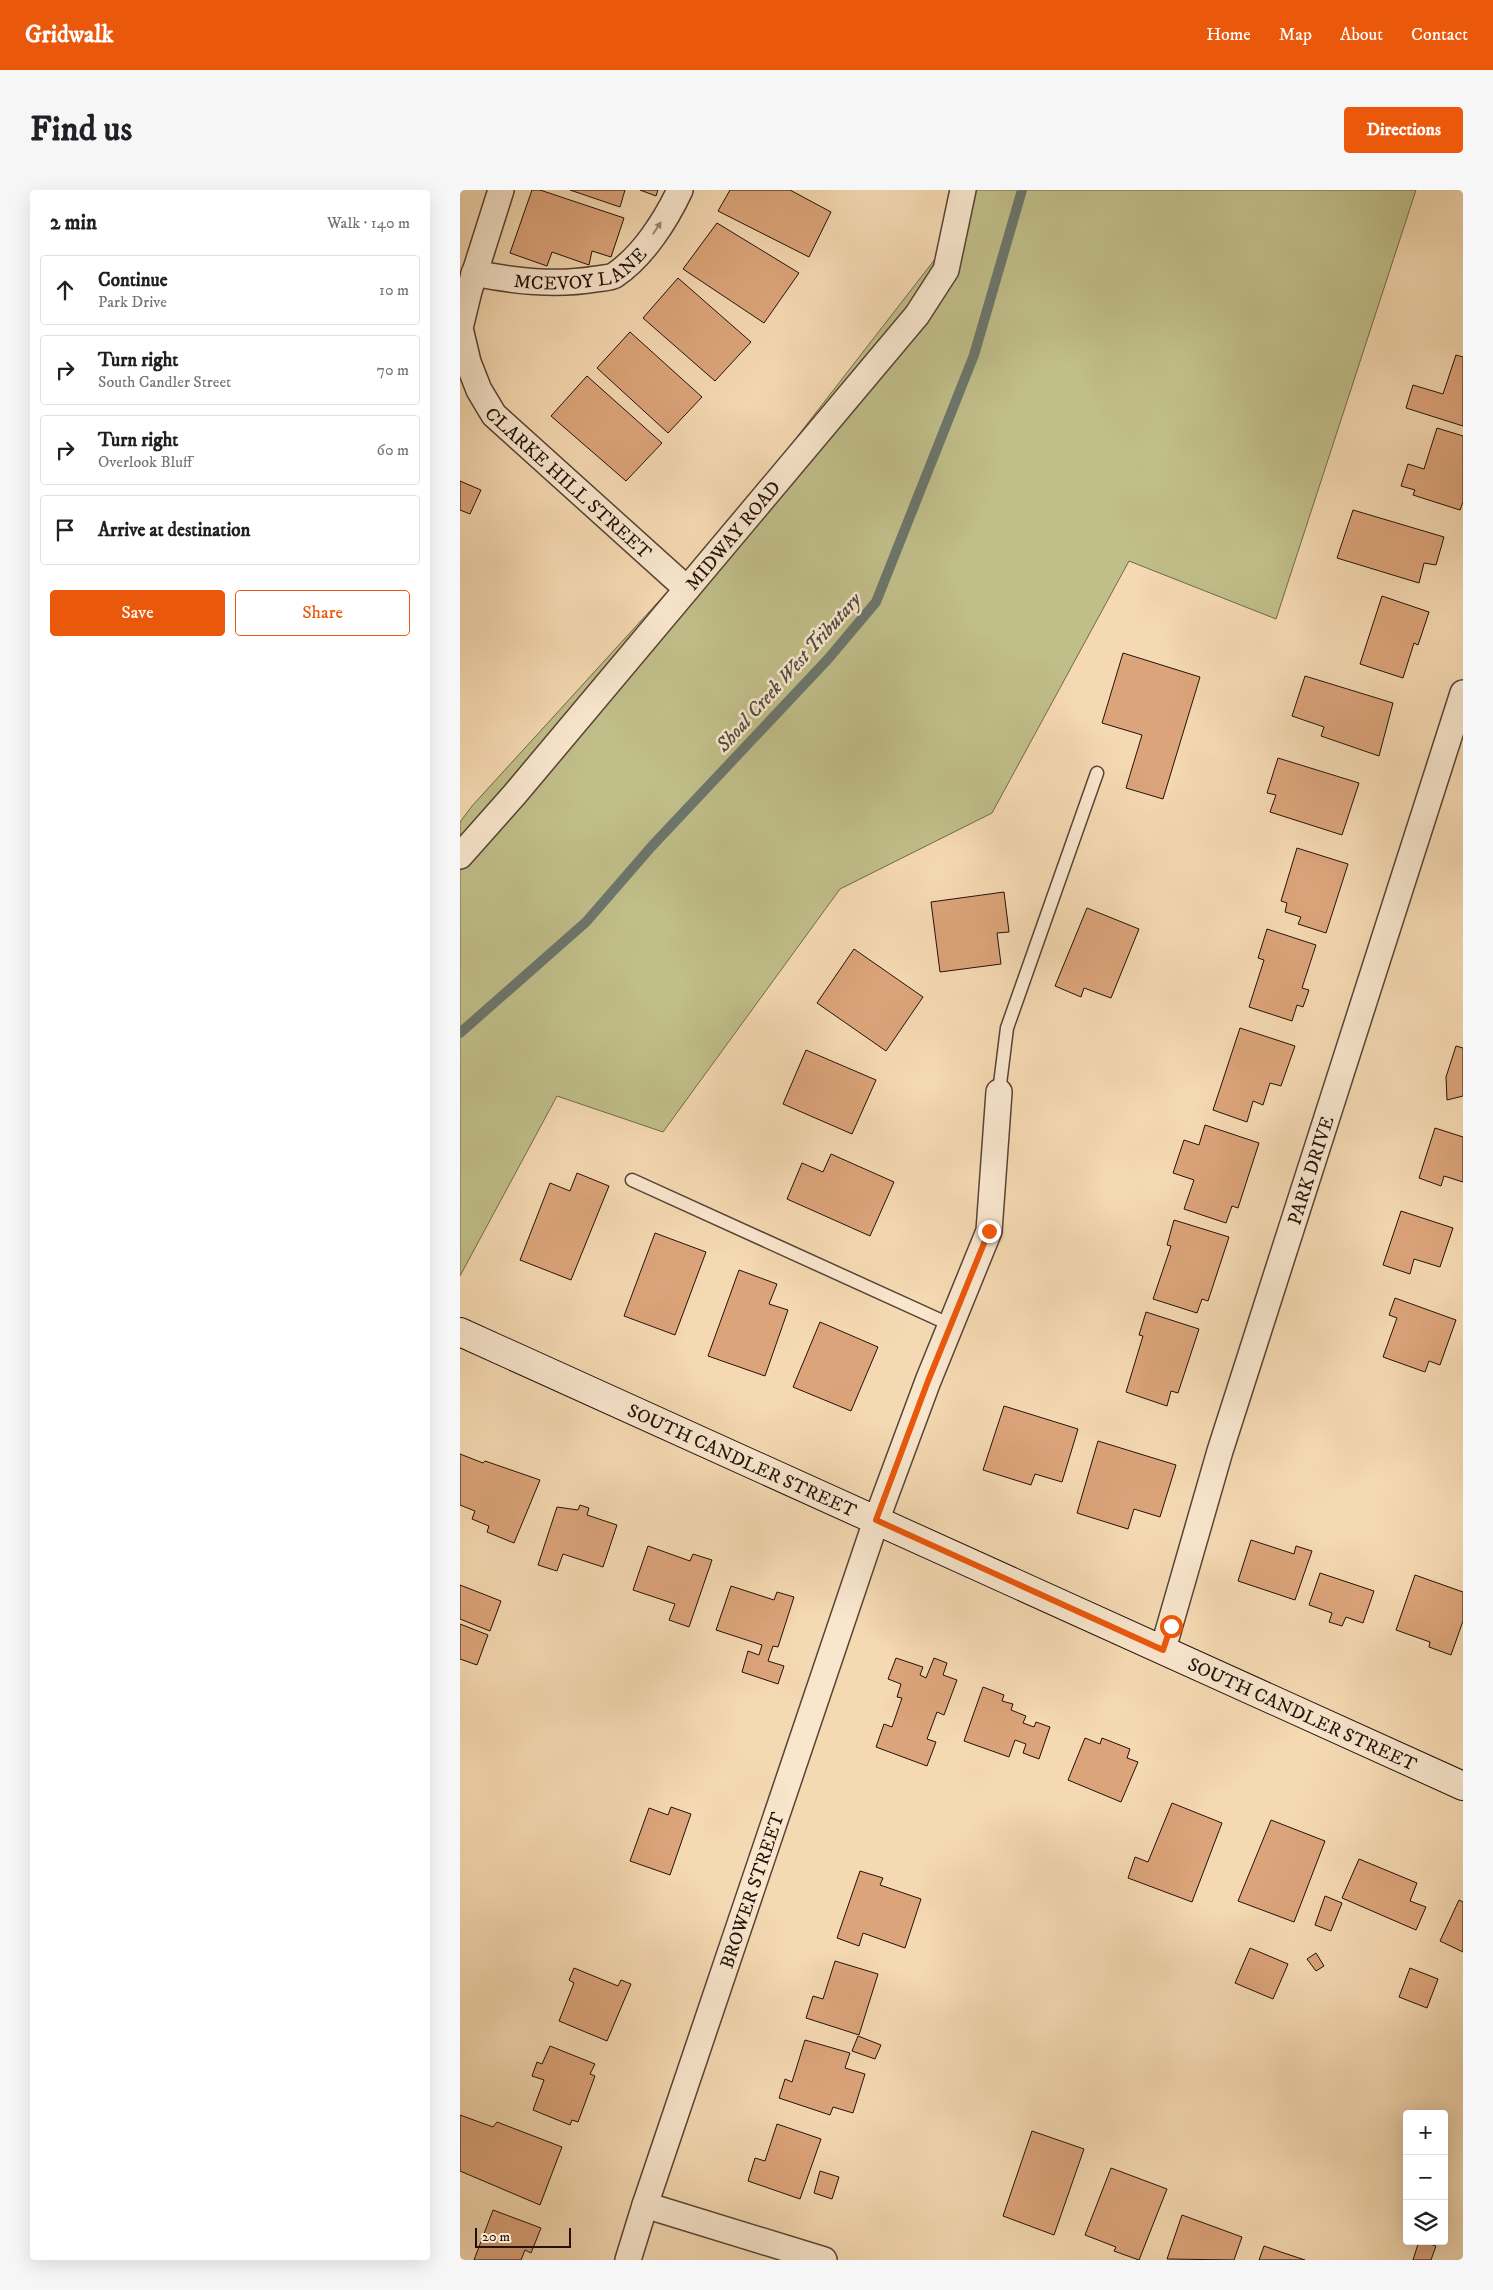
<!DOCTYPE html>
<meta charset="utf-8">
<style>
body{margin:0;font-family:"IM FELL DW Pica",serif;background:#f6f6f6;color:#202124}
.controls{position:absolute;right:15px;bottom:15px;display:grid;overflow:hidden;border-radius:5px;box-shadow:0 5px 20px #0002}
.controls button{width:45px;height:45px;display:grid;place-items:center;padding:0;border:0;border-bottom:1px solid #e0e0e0;background:#fff;color:#202124;font:25px sans-serif}
.scale{position:absolute;left:15px;bottom:12px;width:96px;box-sizing:border-box;padding-left:5px;border:2px solid #24110a;border-top:0;font-size:14px;line-height:18px;white-space:nowrap;color:#24110a;-webkit-text-stroke:4px #f8e6cd;paint-order:stroke}
.stop{position:absolute;width:15px;height:15px;margin:-11px;border:4px solid #ea580c;border-radius:50%;background:#fff}
.stop.end{background:#ea580c;border-color:#fff;box-shadow:0 1px 5px #0008}
.list{margin:0;padding:0;list-style:none}
h2{display:flex;justify-content:space-between;align-items:center;height:65px;margin:0;padding:0 20px;font-size:21px}
h2 small{font-size:16px;font-weight:400;color:#757577}
.list li{display:grid;grid-template-columns:32px 1fr auto;gap:15px;align-items:center;box-sizing:border-box;height:70px;margin:0 10px 10px;padding:0 10px;border:1px solid #e0e0e0;border-radius:5px}
.list b{display:block;font-size:19px;white-space:nowrap}
.list p{margin:0;font-size:16px;white-space:nowrap;color:#757577}
.list em{font-size:16px;font-style:normal;color:#757577}
.actions{display:flex;gap:10px;padding:15px 20px}
.actions a{flex:1;padding:11px 0;border:1px solid #ea580c;border-radius:5px;text-align:center;font-size:18px;color:#ea580c}
.actions .main{background:#ea580c;color:#fff}
.icon{flex:none;width:28px;height:28px;fill:none;stroke:currentColor;stroke-width:2;stroke-linecap:round;stroke-linejoin:round}
.map{position:relative;flex:none;width:1003px;height:2070px;overflow:hidden;border-radius:5px}
header{display:flex;align-items:center;gap:30px;box-sizing:border-box;height:70px;padding:0 25px;background:#ea580c;color:#fff}
header strong{font-size:24px}
nav{display:flex;gap:28px;margin-inline-start:auto;font-size:18px}
.intro{display:flex;align-items:center;justify-content:space-between;box-sizing:border-box;height:120px;padding:0 30px}
h1{margin:0;font-size:35px}
.button{padding:12px 22px;border-radius:5px;background:#ea580c;color:#fff;font-size:18px;font-weight:700}
main{display:flex;gap:30px;padding:0 30px}
aside{flex:1;background:#fff;border-radius:5px;box-shadow:0 5px 20px #0002}
.map>svg:first-child{display:block}
</style>
<header>
<strong>Gridwalk</strong>
<nav><a>Home</a><a>Map</a><a>About</a><a>Contact</a></nav>
</header>
<div class="intro"><h1>Find us</h1><a class="button">Directions</a></div>
<main>
<aside>
<h2>2 min<small>Walk · 140 m</small></h2>
<ul class="list">
<li><svg class="icon" aria-label="ahead" viewBox="0 0 24 24"><path d="M12 20V5M6 11l6-6 6 6"/></svg><div><b>Continue</b><p>Park Drive</p></div><em>10 m</em></li>
<li><svg class="icon" aria-label="right" viewBox="0 0 24 24"><path d="M7 20v-9h11M14 6l5 5-5 5"/></svg><div><b>Turn right</b><p>South Candler Street</p></div><em>70 m</em></li>
<li><svg class="icon" aria-label="right" viewBox="0 0 24 24"><path d="M7 20v-9h11M14 6l5 5-5 5"/></svg><div><b>Turn right</b><p>Overlook Bluff</p></div><em>60 m</em></li>
<li><svg class="icon" aria-label="arrive" viewBox="0 0 24 24"><path d="M6 21V4h12l-3 4 3 4H6"/></svg><div><b>Arrive at destination</b></div></li>
</ul>
<div class="actions"><a class="main">Save</a><a>Share</a></div>
</aside>
<div class="map">
<svg width="1003" height="2070" viewBox="0 0 1003 2070">
<rect width="100%" height="100%" fill="#f5d9b2"/>
<filter id="stains"><feTurbulence type="fractalNoise" baseFrequency=".004" numOctaves="4"/><feColorMatrix values="0 0 0 0 .2 0 0 0 0 .09 0 0 0 0 .02 0 0 0 .5 -.17"/></filter>
<radialGradient id="worn" r=".72"><stop offset=".6" stop-color="#630" stop-opacity="0"/><stop offset="1" stop-color="#630" stop-opacity=".3"/></radialGradient>
<path fill="#c0be89" stroke="#72684a" d="M498 0H956L816 429 669 371 532 623 380 699 203 942 97 906 0 1086V632L12 616 271 332 479 64Z"/>
<g fill="none" stroke-linecap="round" stroke-linejoin="round">
<path stroke="#6c766c" stroke-width="10" d="M0 843 126 732 192 656 368 469 416 412 514 165 562 0"/>
</g>
<g fill="#dca47a" stroke="#24110a">
<path d="M72 0H80L164 28 151 67 132 61 129 75 92 62 87 76 50 63Z"/>
<path d="M110 0H165L160 17Z"/>
<path d="M180 0H198L196 6Z"/>
<path d="M270 0H330L371 22 349 67 258 21Z"/>
<path d="M257 33 339 83 304 133 223 79Z"/>
<path d="M218 88 291 152 255 191 183 128Z"/>
<path d="M170 142 242 207 208 243 137 178Z"/>
<path d="M996 165 1003 167V236L946 218 953 195 983 204Z"/>
<path d="M127 186 202 253 166 291 91 226Z"/>
<path d="M977 238 1003 246V312L1000 320 953 305 955 300 941 296 948 274 964 279Z"/>
<path d="M0 291 21 300 10 324 0 320Z"/>
<path d="M893 320 984 347 976 375 964 373 959 393 877 368Z"/>
<path d="M922 406 969 422 958 455 954 453 943 488 900 474Z"/>
<path d="M663 463 740 487 703 609 666 598 682 545 642 533Z"/>
<path d="M845 486 933 513 919 566 861 546 864 537 832 526Z"/>
<path d="M818 568 899 593 882 645 810 622 816 605 807 603Z"/>
<path d="M837 658 888 674 866 743 838 734 841 727 825 722 827 713 821 711Z"/>
<path d="M544 702 549 742 537 743 541 774 480 782 471 712Z"/>
<path d="M627 718 679 739 651 808 624 798 621 807 595 796Z"/>
<path d="M807 739 856 755 842 798 849 800 843 817 837 815 832 831 789 817 804 770 798 768Z"/>
<path d="M394 759 463 807 426 861 357 813Z"/>
<path d="M780 838 835 856 821 896 810 893 803 915 793 911 787 932 753 920Z"/>
<path d="M996 856 1003 858V906L987 910 986 887Z"/>
<path d="M346 860 416 890 392 944 323 914Z"/>
<path d="M745 935 799 953 778 1018 772 1016 766 1033 724 1019 734 990 713 983 724 950 739 955Z"/>
<path d="M975 938 1003 947V992L984 986 981 996 959 988Z"/>
<path d="M371 964 434 992 410 1046 327 1009 342 973 363 982Z"/>
<path d="M117 983 149 996 111 1090 60 1070 90 993 110 1001Z"/>
<path d="M941 1021 993 1038 980 1077 954 1069 950 1084 923 1075Z"/>
<path d="M714 1030 769 1047 748 1111 742 1109 737 1123 693 1109 711 1056 707 1055Z"/>
<path d="M195 1043 246 1062 215 1145 164 1126Z"/>
<path d="M279 1080 317 1094 309 1114 328 1120 305 1186 248 1166Z"/>
<path d="M935 1108 996 1130 980 1175 969 1171 965 1182 923 1167 937 1128 929 1125Z"/>
<path d="M686 1122 739 1139 718 1203 711 1201 707 1216 666 1202 683 1146 679 1145Z"/>
<path d="M360 1132 418 1157 391 1221 333 1197Z"/>
<path d="M544 1216 618 1239 602 1292 575 1284 571 1295 523 1280Z"/>
<path d="M638 1251 716 1275 700 1327 674 1319 668 1339 617 1323Z"/>
<path d="M0 1264 23 1273 25 1271 80 1290 54 1353 27 1342 29 1336 12 1329 15 1321 0 1315Z"/>
<path d="M120 1315 129 1318 127 1325 157 1335 143 1377 103 1364 97 1381 78 1375 97 1317 118 1320Z"/>
<path d="M791 1350 834 1364 836 1356 852 1361 835 1410 778 1391Z"/>
<path d="M188 1356 230 1371 233 1364 252 1370 229 1437 209 1430 215 1414 173 1400Z"/>
<path d="M860 1383 914 1401 903 1433 886 1427 882 1436 869 1432 872 1423 849 1415Z"/>
<path d="M955 1385 1003 1402V1431L991 1465 969 1457 970 1452 936 1440Z"/>
<path d="M0 1395 41 1411 30 1441 0 1429Z"/>
<path d="M271 1396 314 1410 317 1402 334 1407 318 1457 313 1456 308 1471 324 1476 318 1494 282 1482 288 1461 299 1465 302 1455 256 1440Z"/>
<path d="M0 1434 28 1445 17 1475 0 1469Z"/>
<path d="M436 1468 463 1477 460 1485 466 1488 474 1468 487 1473 483 1485 497 1490 484 1525 477 1522 467 1549 476 1552 467 1576 416 1557 424 1534 432 1537 442 1508 437 1507 441 1494 428 1489Z"/>
<path d="M523 1497 544 1505 542 1511 553 1514 551 1520 566 1526 563 1533 574 1537 576 1532 590 1537 579 1569 563 1563 566 1554 555 1550 549 1567 504 1551Z"/>
<path d="M625 1548 640 1554 642 1548 670 1559 667 1568 678 1572 661 1612 608 1590Z"/>
<path d="M712 1613 762 1633 732 1712 668 1688 675 1667 688 1672Z"/>
<path d="M211 1617 231 1624 210 1685 170 1671 189 1618 208 1625Z"/>
<path d="M811 1630 865 1651 834 1732 778 1711Z"/>
<path d="M899 1669 957 1693 950 1711 966 1717 956 1740 882 1708Z"/>
<path d="M400 1681 423 1688 420 1695 461 1709 445 1758 403 1743 399 1756 377 1748Z"/>
<path d="M865 1706 882 1713 871 1741 855 1735Z"/>
<path d="M999 1710 1003 1712V1762L980 1751Z"/>
<path d="M790 1758 828 1774 813 1809 775 1793Z"/>
<path d="M856 1763 864 1776 856 1781 847 1769Z"/>
<path d="M375 1771 418 1784 399 1845 346 1828 353 1806 363 1809Z"/>
<path d="M114 1778 158 1796 161 1790 171 1794 147 1851 99 1831 114 1793 109 1790Z"/>
<path d="M950 1778 978 1789 967 1818 939 1807Z"/>
<path d="M398 1846 421 1855 415 1869 392 1861Z"/>
<path d="M345 1850 390 1863 385 1878 405 1884 393 1923 373 1917 370 1925 319 1908 325 1889 332 1892Z"/>
<path d="M90 1856 135 1874 130 1884 135 1886 118 1932 112 1930 110 1935 73 1920 84 1890 72 1886 77 1872 82 1874Z"/>
<path d="M0 1925 33 1937 37 1932 102 1957 80 2015 0 1981Z"/>
<path d="M317 1934 361 1949 340 2009 288 1991 295 1968 305 1971Z"/>
<path d="M572 1941 624 1959 594 2045 543 2026Z"/>
<path d="M651 1978 707 1999 679 2070 654 2061 656 2057 625 2045Z"/>
<path d="M360 1981 379 1987 372 2009 354 2003Z"/>
<path d="M33 2020 81 2038 71 2063 65 2060 61 2070H14Z"/>
<path d="M722 2025 782 2047 774 2070 707 2069Z"/>
<path d="M959 2051 976 2056 971 2070H953Z"/>
<path d="M804 2056 821 2062 845 2070H799Z"/>
</g>
<g fill="none" stroke-linecap="round" stroke-linejoin="round">
<defs>
<g id="lane">
<path d="M539 902 547 838 637 583"/>
<path d="M172 990 491 1135"/>
</g>
<g id="street">
<path id="s1" d="M41 0 9 101 0 138 8 172 19 200 34 225 227 399"/>
<path id="s2" d="M14 83C55 91 94 96 136 89 142 88 150 88 155 85 183 66 206 30 220 0"/>
<path id="s3" d="M0 666 55 604 457 125 486 80 503 0"/>
<path id="s4" d="M703 1459 760 1261 1003 503"/>
<path d="M185 2015 364 2070"/>
<path id="s5" d="M168 2070 185 2015 416 1331 468 1191 529 1041 539 902"/>
</g>
<g id="secondary">
<path id="s6" d="M0 1142 1003 1596"/>
</g>
</defs>
<use href="#lane" stroke="#584334" stroke-width="15"/>
<use href="#street" stroke="#584334" stroke-width="28"/>
<use href="#secondary" stroke="#24110a" stroke-width="30"/>
<use href="#lane" stroke="#f8e6cd" stroke-width="12"/>
<use href="#street" stroke="#f8e6cd" stroke-width="25"/>
<use href="#secondary" stroke="#f8e6cd" stroke-width="28"/>
</g>
<defs><path id="oneway-solid" d="M-6-.8H1V-3.2L6.5 0L1 3.2V.8H-6Z" transform="scale(1.25)"/></defs>
<use fill="#998675" href="#oneway-solid" transform="translate(197 38) rotate(-56)"/>
<g fill="none" stroke-linecap="round" stroke-linejoin="round">
<path stroke="#ea580c" stroke-width="6" d="M529 1041 468 1191 416 1330 703 1460 711 1436"/>
</g>
<g text-anchor="middle" stroke-width="5" stroke-linejoin="round" paint-order="stroke">
<g font-size="19" fill="#24110a" stroke="#f8e6cd">
<text dy="7" stroke="none"><textPath href="#s2" startOffset="110">MCEVOY LANE</textPath></text>
<text dy="7" stroke="none"><textPath href="#s1" startOffset="339">CLARKE HILL STREET</textPath></text>
<text dy="7" stroke="none"><textPath href="#s3" startOffset="421">MIDWAY ROAD</textPath></text>
<text dy="7" stroke="none"><textPath href="#s4" startOffset="501">PARK DRIVE</textPath></text>
<text dy="7" stroke="none"><textPath href="#s6" startOffset="310">SOUTH CANDLER STREET</textPath></text>
<text dy="7" stroke="none"><textPath href="#s6" startOffset="925">SOUTH CANDLER STREET</textPath></text>
<text dy="7" stroke="none"><textPath href="#s5" startOffset="390">BROWER STREET</textPath></text>
</g>
<g font-size="20" font-style="italic" fill="#4e4c43" stroke="#f8e6cd">
<text transform="translate(328 482) rotate(-48)" y="7">Shoal Creek West Tributary</text>
</g>
</g>
<rect width="100%" height="100%" filter="url(#stains)"/>
<rect width="100%" height="100%" fill="url(#worn)"/>
</svg>
<div class="controls">
<button>+</button>
<button>−</button>
<button><svg class="icon" aria-label="layers" viewBox="0 0 24 24"><path d="M12 4l9 5-9 5-9-5zM3 14l9 5 9-5"/></svg></button>
</div>
<div class="scale">20 m</div>
<div class="stop" style="left:711px;top:1436px"></div>
<div class="stop end" style="left:529px;top:1041px"></div>
</div>
</main>
